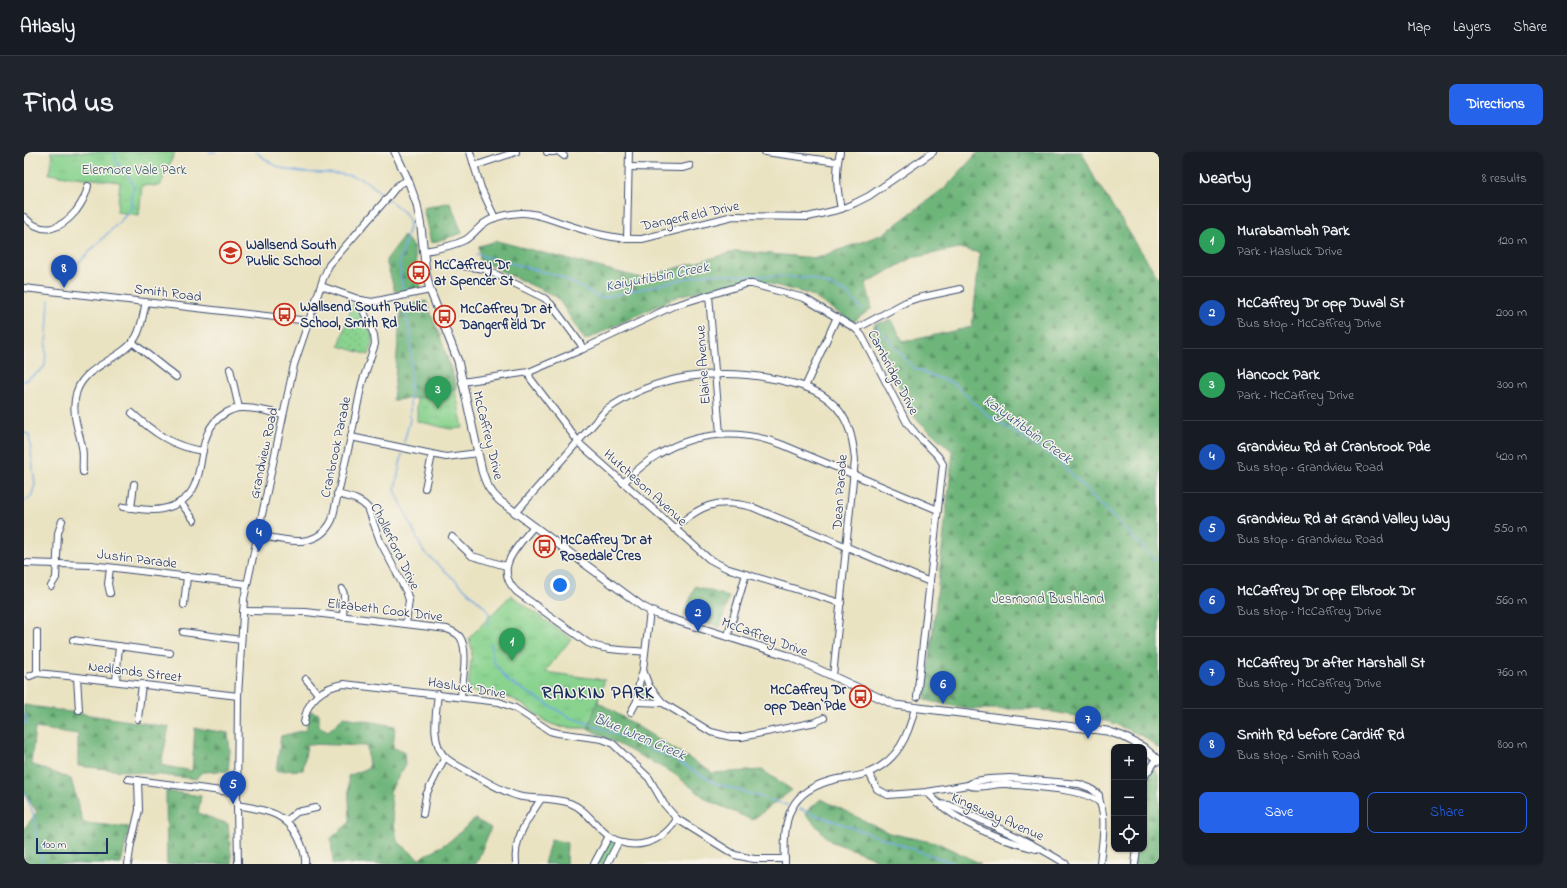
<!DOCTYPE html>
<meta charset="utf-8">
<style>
body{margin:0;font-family:"Indie Flower",sans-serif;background:#20242c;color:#f1f3f6}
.controls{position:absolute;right:12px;bottom:12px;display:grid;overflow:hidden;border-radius:8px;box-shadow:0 1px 3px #0004}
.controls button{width:36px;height:36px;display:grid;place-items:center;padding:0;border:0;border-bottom:1px solid #363941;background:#171b24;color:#f1f3f6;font:20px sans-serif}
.scale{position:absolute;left:12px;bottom:10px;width:72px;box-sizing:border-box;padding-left:4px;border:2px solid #1b2f5e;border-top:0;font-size:11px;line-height:14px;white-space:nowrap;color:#1b2f5e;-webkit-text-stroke:3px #f7f3e8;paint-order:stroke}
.you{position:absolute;left:536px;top:433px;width:14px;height:14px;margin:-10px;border:3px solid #fff;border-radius:50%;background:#1a73e8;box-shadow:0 0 0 6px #1a73e833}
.badge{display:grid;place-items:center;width:26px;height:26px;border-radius:50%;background:#2563eb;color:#fff;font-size:13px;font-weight:700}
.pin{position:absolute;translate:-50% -33px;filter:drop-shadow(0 1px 2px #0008)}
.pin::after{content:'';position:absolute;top:21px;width:14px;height:12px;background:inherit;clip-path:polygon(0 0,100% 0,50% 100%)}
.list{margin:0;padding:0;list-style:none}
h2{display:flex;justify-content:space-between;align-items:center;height:52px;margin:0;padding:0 16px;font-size:17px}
h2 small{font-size:13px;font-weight:400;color:#9ea1a6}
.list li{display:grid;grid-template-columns:26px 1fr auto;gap:12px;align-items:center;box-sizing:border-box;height:72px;padding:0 16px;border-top:1px solid #363941}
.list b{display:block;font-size:15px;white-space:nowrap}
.list p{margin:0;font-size:13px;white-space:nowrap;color:#9ea1a6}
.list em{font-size:13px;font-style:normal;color:#9ea1a6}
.actions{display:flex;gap:8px;padding:12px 16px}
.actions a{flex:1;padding:9px 0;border:1px solid #2563eb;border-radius:8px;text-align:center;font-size:14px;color:#2563eb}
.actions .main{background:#2563eb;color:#fff}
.icon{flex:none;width:22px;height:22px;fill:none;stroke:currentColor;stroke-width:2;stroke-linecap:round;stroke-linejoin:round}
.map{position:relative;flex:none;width:1135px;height:712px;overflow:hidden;border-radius:8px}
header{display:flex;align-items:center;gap:24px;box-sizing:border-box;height:56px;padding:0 20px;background:#171b24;border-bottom:1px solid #363941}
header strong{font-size:19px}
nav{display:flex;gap:22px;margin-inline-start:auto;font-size:14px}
.intro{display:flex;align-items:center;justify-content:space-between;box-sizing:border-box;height:96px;padding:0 24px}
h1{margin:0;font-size:28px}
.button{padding:10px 18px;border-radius:8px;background:#2563eb;color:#fff;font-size:14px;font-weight:700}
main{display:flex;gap:24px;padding:0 24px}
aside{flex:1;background:#171b24;border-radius:8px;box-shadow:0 1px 3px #0004}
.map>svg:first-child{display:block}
</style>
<header>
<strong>Atlasly</strong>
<nav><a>Map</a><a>Layers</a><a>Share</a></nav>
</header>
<div class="intro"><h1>Find us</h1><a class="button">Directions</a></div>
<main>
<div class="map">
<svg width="1135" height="712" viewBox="0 0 1135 712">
<defs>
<pattern id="grass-dots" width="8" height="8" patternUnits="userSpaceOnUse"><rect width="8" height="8" fill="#89d38f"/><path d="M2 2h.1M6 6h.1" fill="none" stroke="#76b57e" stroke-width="1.8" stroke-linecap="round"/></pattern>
<pattern id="forest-firs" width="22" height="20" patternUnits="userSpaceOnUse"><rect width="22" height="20" fill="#6eb57a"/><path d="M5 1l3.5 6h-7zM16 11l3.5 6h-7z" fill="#5a9467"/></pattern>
<pattern id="park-tufts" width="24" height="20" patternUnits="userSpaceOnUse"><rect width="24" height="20" fill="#89d38f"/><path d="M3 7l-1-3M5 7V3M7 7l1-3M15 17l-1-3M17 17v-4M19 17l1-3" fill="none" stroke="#76b57e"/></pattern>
</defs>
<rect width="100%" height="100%" fill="#f7f3e8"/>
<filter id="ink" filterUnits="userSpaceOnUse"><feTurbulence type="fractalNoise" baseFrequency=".025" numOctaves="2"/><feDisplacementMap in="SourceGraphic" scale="8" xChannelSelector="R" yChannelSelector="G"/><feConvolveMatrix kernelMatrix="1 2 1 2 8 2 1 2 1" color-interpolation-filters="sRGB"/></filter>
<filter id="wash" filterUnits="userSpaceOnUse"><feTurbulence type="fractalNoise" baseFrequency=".012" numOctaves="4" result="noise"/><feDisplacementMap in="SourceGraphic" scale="16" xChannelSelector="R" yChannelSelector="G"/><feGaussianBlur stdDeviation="0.9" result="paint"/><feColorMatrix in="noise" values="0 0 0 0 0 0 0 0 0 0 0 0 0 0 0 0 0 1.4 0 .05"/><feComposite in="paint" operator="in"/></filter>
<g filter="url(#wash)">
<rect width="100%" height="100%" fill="#eae3c2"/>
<g fill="url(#grass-dots)" stroke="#528176">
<path d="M329 151 333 152 349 186 345 203 315 194Z"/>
<path d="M619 533 630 545 631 548H617L618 534Z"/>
<path d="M587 688 590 690V693L580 712H574Z"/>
</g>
<g fill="url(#forest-firs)" stroke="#44726c">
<path d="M954 0H1058L1071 27 1135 127V597L1119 584 1086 570 1012 557H943L901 548 929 300 888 263 858 195 847 186 851 172 868 168 879 190 948 175 956 101 935 96 888 106 842 131 848 156 829 170 785 142 727 127 654 144 561 188 533 145 456 109 455 94 473 89 617 126 713 99 793 106 859 82 923 34Z"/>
<path d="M426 50 438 81 407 91 399 56Z"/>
<path d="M380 84 389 94 397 136 371 140 362 108Z"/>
<path d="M402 149 418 190 433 236 408 245 369 248 377 155Z"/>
<path d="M671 434 705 445 696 475 660 463Z"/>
<path d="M493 525 579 528 574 550 689 621 738 618 768 638 728 668 684 648 649 621 563 576 536 575 521 569 499 552 489 547 479 544 447 539 444 536V533Z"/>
<path d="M0 553 145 575 137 613 168 619 171 576 204 581 206 599 204 619 178 620 173 627 54 614V582L11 576 7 612 47 627 59 671 105 675 97 712H0V677L13 660 0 641Z"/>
<path d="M286 559 295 562V574L304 579 320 565 371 574 369 596 380 599 381 614 366 639 369 666 373 689 395 707 426 689 451 667 467 676 452 712H309L307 686 326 670 324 624 345 616 343 594 283 592 279 618 252 619 257 584 282 578Z"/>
<path d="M1123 608 1135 623V712H1105L1106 697H1120V618Z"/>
<path d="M142 639 177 644 174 661 204 672 208 712H143Z"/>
<path d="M797 647 865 681 916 692 957 712H858L846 704 806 689 781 661Z"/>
<path d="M527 687 543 691 542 712H520Z"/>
</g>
<g fill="url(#park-tufts)" stroke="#528176">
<path d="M26 0H151L136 34 118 33 115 63 93 60 96 30 25 22 28 4Z"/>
<path d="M431 237 439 276 426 277 393 269V246L408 245Z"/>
<path d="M487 443 547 487 521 520 581 528 564 576C550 576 533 577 520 568 509 561 501 553 489 547 476 542 461 541 447 539L444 536 448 498 445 486Z"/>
</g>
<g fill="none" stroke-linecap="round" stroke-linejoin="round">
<g stroke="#73a9e1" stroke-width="1.5">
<path d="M185 0H192"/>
<path d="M232 0C239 5 247 12 255 15 279 25 319 17 340 28 349 33 355 40 362 46"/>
<path d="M365 48 381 61 386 70 380 95 375 111 379 139"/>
<path d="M452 102 535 124 577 146 682 122 787 126 822 140 838 158"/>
<path d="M42 123C56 110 69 96 82 83 92 73 101 66 108 55 106 47 106 44 110 36 108 32 107 28 105 24 98 16 89 12 92 0"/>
<path d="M379 154 387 183 386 268 380 290"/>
<path d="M853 174 889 216 930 232 962 262 1035 309 1130 407 1135 408"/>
<path d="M0 229 16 219 21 214 25 148"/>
<path d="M0 280 5 283 11 332 7 345 0 349"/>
<path d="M378 302 371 338 399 399 462 456 465 462 464 474"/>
<path d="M467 491 469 509 484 529 545 565 575 575 646 605 691 631 763 653"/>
<path d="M0 563 3 566V571L0 572"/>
<path d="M0 639 9 661 13 688 19 712"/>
<path d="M776 657 931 712"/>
</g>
</g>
</g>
<g filter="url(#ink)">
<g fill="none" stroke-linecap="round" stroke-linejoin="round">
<defs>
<g id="minor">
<path d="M446 0 457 36 471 66"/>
<path d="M523 0H530"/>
<path d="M535 0 540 4"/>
<path d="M741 0 814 10"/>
<path d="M816 0C811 20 813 37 817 57"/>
<path d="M450 14 492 0"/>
<path d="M605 15 658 16 666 14"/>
<path d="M0 65C19 84 36 78 52 59 58 51 62 44 64 34"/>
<path d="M603 87 605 0"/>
<path d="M400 99C413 97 429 94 441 88 448 84 453 77 459 72 470 64 484 62 497 61 510 60 525 67 538 71 565 80 590 88 618 87L709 64 784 65 817 57 831 51 845 44 909 0"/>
<path d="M424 112 461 117 520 146 527 152 556 191 559 197"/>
<path d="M297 134 337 148 348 150 406 138"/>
<path d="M0 136 285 169"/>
<path d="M685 143 696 282"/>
<path d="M832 177 882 150 894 146 936 137"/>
<path d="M108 190 152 225"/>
<path d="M206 217 215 256"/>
<path d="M505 220 559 197 649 154 722 132H728L780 146 832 177 838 184 883 271 892 282 914 304 919 312 893 545"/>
<path d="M438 230 505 220 506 226 556 292 685 407 702 416 817 451"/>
<path d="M781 235 813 165"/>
<path d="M108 261C129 280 149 295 179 299"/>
<path d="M327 285 422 305 454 301"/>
<path d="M59 320C58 312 60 303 58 295 55 279 48 264 51 247 55 213 97 210 112 185 118 175 119 161 122 150"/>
<path d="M599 331C610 321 622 309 635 302 673 279 717 277 759 293L914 358"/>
<path d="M401 336 408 303"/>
<path d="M313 342C325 345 336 347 344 356L356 389 382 439 385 448 382 472"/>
<path d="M156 350 170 368"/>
<path d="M99 355C111 356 126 360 138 357 196 345 161 286 200 262 205 259 211 256 217 256 231 255 246 260 259 263"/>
<path d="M107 356 110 332"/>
<path d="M491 361 581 259C631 222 696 215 755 228 773 232 791 236 806 249 824 264 829 285 831 308L809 524"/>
<path d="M510 374C494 395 468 416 493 440L564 491C581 499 602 498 621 500"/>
<path d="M650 377C676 353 693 346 728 355L906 430"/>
<path d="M234 383C260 388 293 399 308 368L327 285 338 231 351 192 350 183 339 158 337 148"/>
<path d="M428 385 448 404 482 414"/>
<path d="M0 411 67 413 223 432"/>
<path d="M86 416 84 432 86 441"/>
<path d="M27 434 32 426 34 381 38 369"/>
<path d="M318 437 320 442 319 465"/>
<path d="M160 453 163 424"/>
<path d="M219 459 282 460 423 477C428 479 433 481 436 485 445 498 438 530 437 545"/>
<path d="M626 459 619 518 615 532 613 549 615 550 639 551 687 580 707 585H718L792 570 800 566"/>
<path d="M159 480 217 488"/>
<path d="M704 483 722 422"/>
<path d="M49 488 146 501"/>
<path d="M619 518 625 534 639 551"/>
<path d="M13 521V480"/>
<path d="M6 524 13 521 53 525 214 544"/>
<path d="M53 525 55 558"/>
<path d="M282 527 294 542"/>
<path d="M92 529 95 494"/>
<path d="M414 542C412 561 406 592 422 606 432 614 445 620 456 626 469 633 483 642 498 645 514 647 530 646 546 651 562 657 572 675 585 684 609 701 638 691 653 667"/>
<path d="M607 560 613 549"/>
<path d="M114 567 118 532"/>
<path d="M280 571C282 548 299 535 320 532L475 550 491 556 526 579 534 581 578 587 588 591 625 626 640 652 653 667 711 703 730 707H761"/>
<path d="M845 621 853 637 864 643 903 640 944 633 951 629 965 627 986 626 1055 632 1066 636 1075 643C1075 651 1079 657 1079 664 1081 680 1077 697 1076 712"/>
<path d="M1120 625 1133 607"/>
<path d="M104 627 213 641"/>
<path d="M944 633C955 638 970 631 982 632 1005 635 1059 636 1075 650"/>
<path d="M903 640C930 670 973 687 1012 697"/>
<path d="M914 652 925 653C964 672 1005 688 1042 712"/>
<path d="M213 653C239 658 261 659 274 685 278 693 282 703 281 712"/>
<path d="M399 662 402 643 421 605"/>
<path d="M262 669 273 660 292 656"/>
<path d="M104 712 107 692 115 658 114 628"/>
<path d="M214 712 213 653 214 544 220 447 270 213 299 127 305 113 366 43 374 33 384 28"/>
<path d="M492 712C489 686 504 667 517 647"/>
<path d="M570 712 585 684"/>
<path d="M583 712 595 689"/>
<path d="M761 712C759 667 763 638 813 627 824 625 836 625 846 620 874 608 884 584 891 556"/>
<path d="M1111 712 1113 697"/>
</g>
<g id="major">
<path d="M371 0 384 28 393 53 397 75 402 121 406 138 434 209 458 319C462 332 466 340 476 349L619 455 635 463 765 504 871 553 1083 579 1098 584 1119 595"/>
<path d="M1120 596 1135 609"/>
</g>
</defs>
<use href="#minor" stroke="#3a4a6d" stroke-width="8"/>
<use href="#major" stroke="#3a4a6d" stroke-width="9"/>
<use href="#minor" stroke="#fff" stroke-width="6"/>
<use href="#major" stroke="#fff" stroke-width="7"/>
</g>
</g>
<defs>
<symbol id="school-ring" viewBox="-11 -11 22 22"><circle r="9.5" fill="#f7f3e8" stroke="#c8321e" stroke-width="1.5"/><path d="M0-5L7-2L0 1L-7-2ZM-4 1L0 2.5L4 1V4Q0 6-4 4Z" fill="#c8321e"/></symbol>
<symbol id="bus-ring" viewBox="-11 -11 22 22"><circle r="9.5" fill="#f7f3e8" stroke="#c8321e" stroke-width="1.5"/><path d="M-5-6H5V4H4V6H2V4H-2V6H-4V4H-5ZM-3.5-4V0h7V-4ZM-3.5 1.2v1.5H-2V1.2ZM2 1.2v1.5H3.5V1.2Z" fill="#c8321e"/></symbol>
</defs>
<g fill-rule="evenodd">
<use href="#school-ring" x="194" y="88" width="25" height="25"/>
<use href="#bus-ring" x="382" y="108" width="25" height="25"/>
<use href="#bus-ring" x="248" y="150" width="25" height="25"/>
<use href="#bus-ring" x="408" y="152" width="25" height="25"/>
<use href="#bus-ring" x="508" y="382" width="25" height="25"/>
<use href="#bus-ring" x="824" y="532" width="25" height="25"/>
</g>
<g text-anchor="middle" stroke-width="3" stroke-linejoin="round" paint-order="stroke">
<g font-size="14" fill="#36586a" stroke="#f7f3e8">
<text x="110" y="22">Elermore Vale Park</text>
<text x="1024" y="451">Jesmond Bushland</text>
</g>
<g font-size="14" fill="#1b2f5e" stroke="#f7f3e8">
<text transform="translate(666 63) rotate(-12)" y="5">Dangerfield Drive</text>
<text transform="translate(144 140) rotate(7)" y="5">Smith Road</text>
<text transform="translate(678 213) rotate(-94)" y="5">Elaine Avenue</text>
<text transform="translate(870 220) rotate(62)" y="5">Cambridge Drive</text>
<text transform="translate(465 283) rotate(76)" y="5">McCaffrey Drive</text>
<text transform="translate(311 295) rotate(-78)" y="5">Cranbrook Parade</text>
<text transform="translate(239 301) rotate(-78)" y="5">Grandview Road</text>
<text transform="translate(622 335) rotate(42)" y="5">Hutcheson Avenue</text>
<text transform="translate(815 340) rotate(-86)" y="5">Dean Parade</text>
<text transform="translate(372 394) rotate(64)" y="5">Chollerford Drive</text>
<text transform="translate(113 406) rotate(7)" y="5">Justin Parade</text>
<text transform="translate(361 457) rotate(7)" y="5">Elizabeth Cook Drive</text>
<text transform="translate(741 484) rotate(20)" y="5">McCaffrey Drive</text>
<text transform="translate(111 519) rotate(7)" y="5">Nedlands Street</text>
<text transform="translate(443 535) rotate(9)" y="5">Hasluck Drive</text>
<text transform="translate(974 664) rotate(24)" y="5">Kingsway Avenue</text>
</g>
<g font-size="14" font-weight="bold" fill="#1b2f5e" stroke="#f7f3e8" text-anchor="start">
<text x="222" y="97">Wallsend South<tspan x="222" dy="16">Public School</tspan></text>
<text x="410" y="117">McCaffrey Dr<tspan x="410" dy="16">at Spencer St</tspan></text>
<text x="276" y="159">Wallsend South Public<tspan x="276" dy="16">School, Smith Rd</tspan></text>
<text x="436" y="161">McCaffrey Dr at<tspan x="436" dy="16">Dangerfield Dr</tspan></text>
<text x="536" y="392">McCaffrey Dr at<tspan x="536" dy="16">Rosedale Cres</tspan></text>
<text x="822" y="542" text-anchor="end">McCaffrey Dr<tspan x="822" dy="16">opp Dean Pde</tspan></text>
</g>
<g font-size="15" font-style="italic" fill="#355485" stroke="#f7f3e8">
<text transform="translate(633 124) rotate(-11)" y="5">Kaiyutibbin Creek</text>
<text transform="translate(1004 277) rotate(36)" y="5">Kaiyutibbin Creek</text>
<text transform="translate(616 584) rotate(23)" y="5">Blue Wren Creek</text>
</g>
<g font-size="18" font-weight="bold" letter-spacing="1" fill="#1b2f5e" stroke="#f7f3e8">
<text x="574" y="546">RANKIN PARK</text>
</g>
</g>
</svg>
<div class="controls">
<button>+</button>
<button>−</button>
<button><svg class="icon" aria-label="locate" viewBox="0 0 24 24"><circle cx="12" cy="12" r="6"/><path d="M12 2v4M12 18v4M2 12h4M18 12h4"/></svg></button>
</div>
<div class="scale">100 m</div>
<div class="you"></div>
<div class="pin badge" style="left:488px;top:509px;background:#2e9e5b">1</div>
<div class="pin badge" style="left:674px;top:480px;background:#1a4fb4">2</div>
<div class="pin badge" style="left:414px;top:257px;background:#2e9e5b">3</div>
<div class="pin badge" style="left:235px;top:400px;background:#1a4fb4">4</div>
<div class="pin badge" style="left:209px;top:652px;background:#1a4fb4">5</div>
<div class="pin badge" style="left:919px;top:552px;background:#1a4fb4">6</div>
<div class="pin badge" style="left:1064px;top:587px;background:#1a4fb4">7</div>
<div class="pin badge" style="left:40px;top:136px;background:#1a4fb4">8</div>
</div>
<aside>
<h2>Nearby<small>8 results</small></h2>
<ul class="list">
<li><span class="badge" style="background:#2e9e5b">1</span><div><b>Murabarnbah Park</b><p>Park · Hasluck Drive</p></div><em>120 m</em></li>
<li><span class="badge" style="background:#1a4fb4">2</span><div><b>McCaffrey Dr opp Duval St</b><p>Bus stop · McCaffrey Drive</p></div><em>200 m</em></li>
<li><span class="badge" style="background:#2e9e5b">3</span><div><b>Hancock Park</b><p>Park · McCaffrey Drive</p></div><em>300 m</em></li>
<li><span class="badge" style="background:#1a4fb4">4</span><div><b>Grandview Rd at Cranbrook Pde</b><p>Bus stop · Grandview Road</p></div><em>420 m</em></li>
<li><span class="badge" style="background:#1a4fb4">5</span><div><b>Grandview Rd at Grand Valley Way</b><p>Bus stop · Grandview Road</p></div><em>550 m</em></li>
<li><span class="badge" style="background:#1a4fb4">6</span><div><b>McCaffrey Dr opp Elbrook Dr</b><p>Bus stop · McCaffrey Drive</p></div><em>560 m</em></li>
<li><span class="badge" style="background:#1a4fb4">7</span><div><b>McCaffrey Dr after Marshall St</b><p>Bus stop · McCaffrey Drive</p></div><em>760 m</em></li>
<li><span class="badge" style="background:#1a4fb4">8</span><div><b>Smith Rd before Cardiff Rd</b><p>Bus stop · Smith Road</p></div><em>800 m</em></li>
</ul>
<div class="actions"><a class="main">Save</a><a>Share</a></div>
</aside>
</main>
